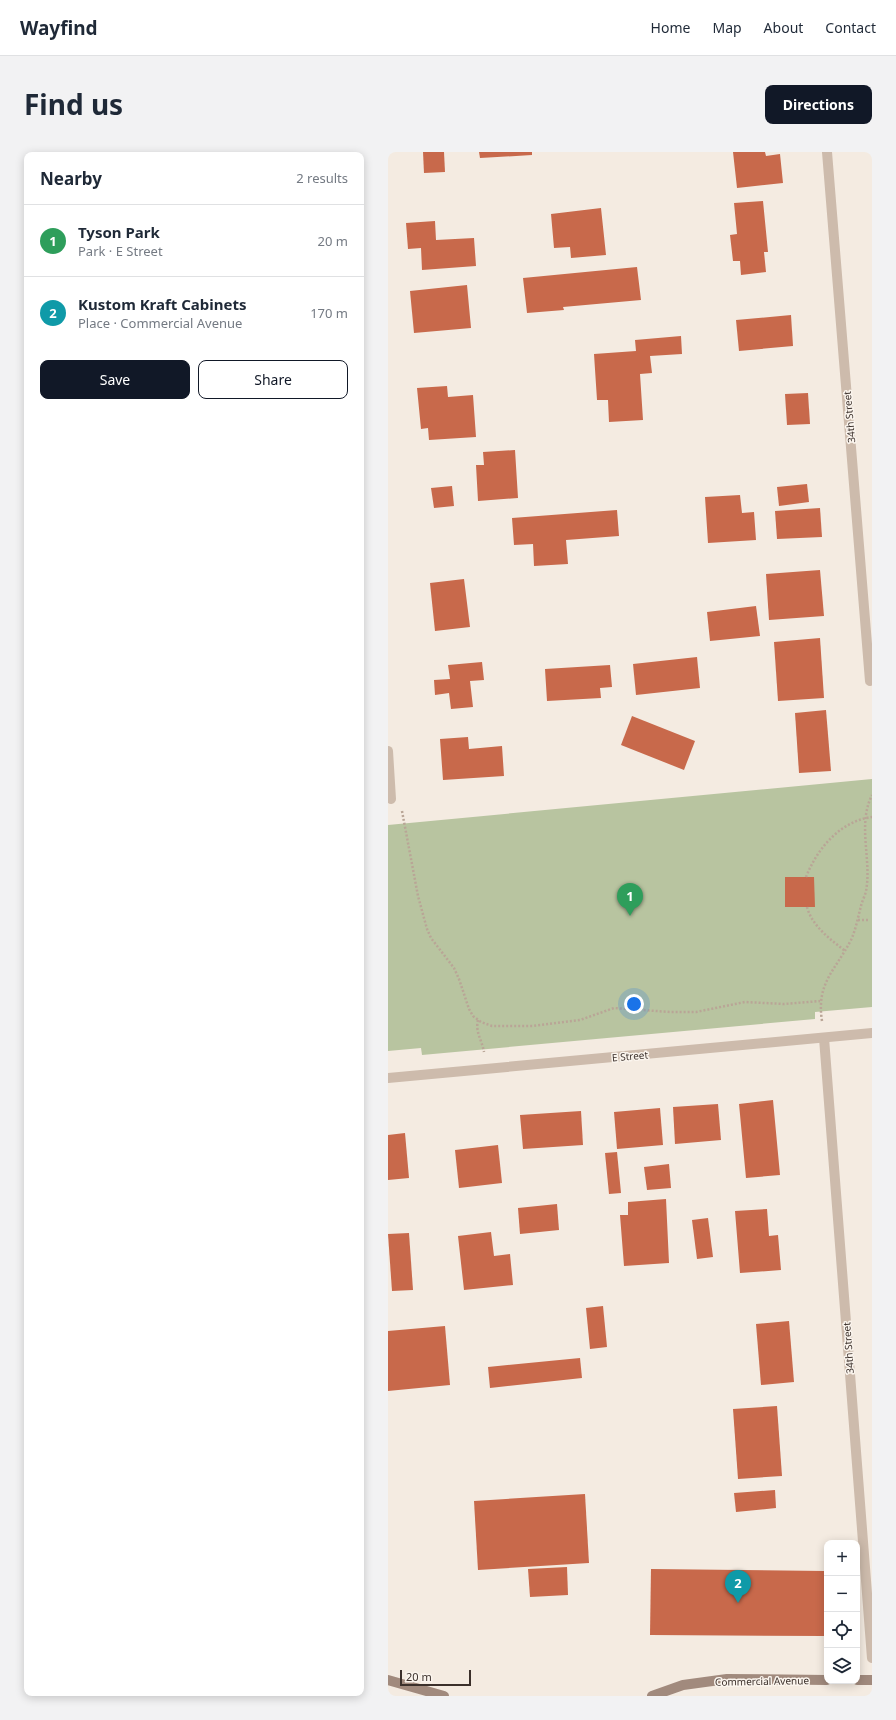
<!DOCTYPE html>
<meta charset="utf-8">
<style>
body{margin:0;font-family:"Noto Sans",sans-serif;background:#f2f2f3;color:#1f2937}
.controls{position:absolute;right:12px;bottom:12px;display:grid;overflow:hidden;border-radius:8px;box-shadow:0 2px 10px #0003}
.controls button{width:36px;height:36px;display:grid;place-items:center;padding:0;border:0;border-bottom:1px solid #e0e1e3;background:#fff;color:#1f2937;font:20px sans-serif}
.scale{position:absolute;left:12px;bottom:10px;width:71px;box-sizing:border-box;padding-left:4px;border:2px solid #3b302b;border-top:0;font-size:11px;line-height:14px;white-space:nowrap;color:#3b302b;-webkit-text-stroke:3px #fbf5ee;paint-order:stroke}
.you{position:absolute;left:246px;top:852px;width:14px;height:14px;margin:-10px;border:3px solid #fff;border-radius:50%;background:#1a73e8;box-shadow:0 0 0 6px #1a73e833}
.badge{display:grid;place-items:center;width:26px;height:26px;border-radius:50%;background:#111827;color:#fff;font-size:13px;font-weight:700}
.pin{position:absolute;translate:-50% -33px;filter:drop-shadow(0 1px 2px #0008)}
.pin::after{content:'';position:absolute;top:21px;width:14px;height:12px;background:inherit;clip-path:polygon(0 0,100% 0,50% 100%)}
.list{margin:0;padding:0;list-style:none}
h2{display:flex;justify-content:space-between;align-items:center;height:52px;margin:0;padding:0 16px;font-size:17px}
h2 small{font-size:13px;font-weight:400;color:#747a83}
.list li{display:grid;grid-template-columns:26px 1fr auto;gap:12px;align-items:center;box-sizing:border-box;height:72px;padding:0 16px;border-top:1px solid #e0e1e3}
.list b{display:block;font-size:15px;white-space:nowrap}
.list p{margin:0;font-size:13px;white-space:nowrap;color:#747a83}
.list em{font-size:13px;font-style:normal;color:#747a83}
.actions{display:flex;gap:8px;padding:12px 16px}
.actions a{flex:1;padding:9px 0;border:1px solid #111827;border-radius:8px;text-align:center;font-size:14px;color:#111827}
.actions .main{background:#111827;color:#fff}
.icon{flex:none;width:22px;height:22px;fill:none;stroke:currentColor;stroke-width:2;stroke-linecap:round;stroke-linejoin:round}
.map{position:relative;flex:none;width:484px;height:1544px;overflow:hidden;border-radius:8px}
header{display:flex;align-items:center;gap:24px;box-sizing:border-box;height:56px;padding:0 20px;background:#fff;border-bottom:1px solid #e0e1e3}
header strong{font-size:19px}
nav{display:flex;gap:22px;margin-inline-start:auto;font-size:14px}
.intro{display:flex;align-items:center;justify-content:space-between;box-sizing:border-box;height:96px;padding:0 24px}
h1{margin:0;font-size:28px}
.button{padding:10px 18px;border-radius:8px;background:#111827;color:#fff;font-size:14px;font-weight:700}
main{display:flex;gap:24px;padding:0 24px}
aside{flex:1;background:#fff;border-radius:8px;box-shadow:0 2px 10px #0003}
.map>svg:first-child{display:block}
</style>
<header>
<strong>Wayfind</strong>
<nav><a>Home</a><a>Map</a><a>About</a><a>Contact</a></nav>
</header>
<div class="intro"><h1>Find us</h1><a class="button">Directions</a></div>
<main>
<aside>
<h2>Nearby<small>2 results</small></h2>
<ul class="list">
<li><span class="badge" style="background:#2e9e5b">1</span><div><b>Tyson Park</b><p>Park · E Street</p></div><em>20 m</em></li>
<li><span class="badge" style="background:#0f9aa8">2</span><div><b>Kustom Kraft Cabinets</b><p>Place · Commercial Avenue</p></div><em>170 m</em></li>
</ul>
<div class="actions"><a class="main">Save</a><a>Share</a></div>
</aside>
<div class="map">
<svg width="484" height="1544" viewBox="0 0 484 1544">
<rect width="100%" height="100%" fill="#f4ebe1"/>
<path fill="#b8c4a0" d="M484 627V855L427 860V867L34 903 33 896 0 899V673Z"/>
<g fill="#c8694b">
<path d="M35 0H56L57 20 36 21Z"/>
<path d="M91 0H144V3L92 6Z"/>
<path d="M345 0H377L378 4 392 2 395 31 349 36Z"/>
<path d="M375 49 380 100H376L378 120 353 123 352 109H345L342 83 349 82 346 51Z"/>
<path d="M213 56 218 103 183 106 182 95 166 96 163 62Z"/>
<path d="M47 69 48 88 86 86 88 114 34 118 33 96 20 97 18 71Z"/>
<path d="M249 115 253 148 175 155 176 158 139 161 135 126Z"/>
<path d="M79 133 83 176 26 181 22 139Z"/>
<path d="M403 163 405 194 351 199 348 168Z"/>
<path d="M293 184 294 202 262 204 264 221 252 222 255 268 221 270 220 248H209L206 202 248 199 247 188Z"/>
<path d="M59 234 60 245 85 243 88 285 41 288 40 276 33 277 29 236Z"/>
<path d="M420 241 422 272 399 273 397 242Z"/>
<path d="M127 298 130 346 90 349 88 313H96L95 300Z"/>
<path d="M419 332 421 350 391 354 389 335Z"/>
<path d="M64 334 66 354 46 356 43 336Z"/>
<path d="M352 343 354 361 366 360 368 388 320 391 317 345Z"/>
<path d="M432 356 434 385 389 387 387 359Z"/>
<path d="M229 358 231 384 178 388 180 412 146 414 145 392 126 393 124 366Z"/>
<path d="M432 418 436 464 381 468 378 422Z"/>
<path d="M76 427 82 475 47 479 42 431Z"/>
<path d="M368 454 372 484 322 489 319 460Z"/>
<path d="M432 486 436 546 390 549 386 490Z"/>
<path d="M309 505 312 536 248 543 245 512Z"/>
<path d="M94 510 96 528 82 529 85 555 63 557 61 541 47 543 46 528 62 527 60 513Z"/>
<path d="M222 513 224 535 212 536 213 546 159 549 157 517Z"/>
<path d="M438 558 443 619 411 621 407 561Z"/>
<path d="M244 564 307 589 296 618 233 593Z"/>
<path d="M80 585 81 597 114 594 116 624 55 628 52 587Z"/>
<path d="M397 725H426L427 755H397Z"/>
<path d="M385 948 392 1023 358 1026 351 952Z"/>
<path d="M330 952 333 988 287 992 285 955Z"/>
<path d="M272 956 275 993 229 997 226 960Z"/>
<path d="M193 959 195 993 135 997 132 963Z"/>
<path d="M17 981 21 1026 0 1028V983Z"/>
<path d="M110 993 114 1031 71 1036 67 998Z"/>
<path d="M229 1000 233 1041 221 1042 217 1001Z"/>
<path d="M281 1012 283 1036 259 1038 256 1015Z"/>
<path d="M278 1047 281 1111 236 1114 232 1063H240V1050Z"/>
<path d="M169 1052 171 1078 132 1082 130 1056Z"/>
<path d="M379 1057 381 1084 390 1083 393 1118 352 1121 347 1059Z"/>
<path d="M320 1066 325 1105 309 1107 304 1068Z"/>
<path d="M103 1080 106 1104 122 1102 125 1133 76 1138 70 1084Z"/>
<path d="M21 1081 25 1138 4 1139 0 1082Z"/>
<path d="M215 1154 219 1195 202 1197 198 1156Z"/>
<path d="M401 1169 406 1230 373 1233 368 1172Z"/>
<path d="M57 1174 62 1233 0 1239V1179Z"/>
<path d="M192 1206 194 1226 102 1236 100 1215Z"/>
<path d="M389 1254 394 1324 350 1327 345 1257Z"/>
<path d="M387 1338 388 1356 348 1360 346 1341Z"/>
<path d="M197 1342 201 1411 90 1418 86 1349Z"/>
<path d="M179 1415 180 1443 142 1445 140 1417Z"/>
<path d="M263 1417 437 1419 436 1484 262 1483Z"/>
</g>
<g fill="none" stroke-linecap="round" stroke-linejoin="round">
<g stroke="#b9a596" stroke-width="2.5" stroke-dasharray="2 2" stroke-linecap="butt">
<path d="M14 659 30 744 39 777 43 786 66 816 71 827 81 857 85 864 93 870 104 874H145L192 868 226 856 282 860H308L357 850 396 852 432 849"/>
<path d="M418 725C429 697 452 669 484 665"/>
<path d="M419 755C424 774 442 787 457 799"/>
<path d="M470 768H481"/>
<path d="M90 868C87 880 94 888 96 900"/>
<path d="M434 869C428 831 447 819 463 788 468 777 470 765 473 754 474 749 477 744 478 739 484 708 469 673 484 643"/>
</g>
<g stroke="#cdbbac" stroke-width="10">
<path d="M439 0 482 529"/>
<path d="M0 599 3 647"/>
<path d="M436 886 484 1506"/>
<path d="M0 926 484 881"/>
</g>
<g stroke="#a18a7d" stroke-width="10">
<path d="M0 1528 56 1544"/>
<path d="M469 1528H484"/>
<path d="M264 1544 295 1533 339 1527 439 1528"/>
</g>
</g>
<g text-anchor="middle" stroke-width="3" stroke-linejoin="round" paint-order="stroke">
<g font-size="10" fill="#3b302b" stroke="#fbf5ee">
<text transform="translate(461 265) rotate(-95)" y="4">34th Street</text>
<text transform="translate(242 904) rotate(-5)" y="4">E Street</text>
<text transform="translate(460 1196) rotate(-94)" y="4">34th Street</text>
<text transform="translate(374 1529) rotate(-1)" y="4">Commercial Avenue</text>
</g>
</g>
</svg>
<div class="controls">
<button>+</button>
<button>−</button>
<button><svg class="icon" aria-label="locate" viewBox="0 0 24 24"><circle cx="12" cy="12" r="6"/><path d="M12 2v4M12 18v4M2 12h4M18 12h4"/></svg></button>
<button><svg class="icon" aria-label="layers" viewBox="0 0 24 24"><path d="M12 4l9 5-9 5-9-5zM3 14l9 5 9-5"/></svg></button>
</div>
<div class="scale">20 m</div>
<div class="you"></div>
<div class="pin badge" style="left:242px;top:764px;background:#2e9e5b">1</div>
<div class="pin badge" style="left:350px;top:1451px;background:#0f9aa8">2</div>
</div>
</main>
